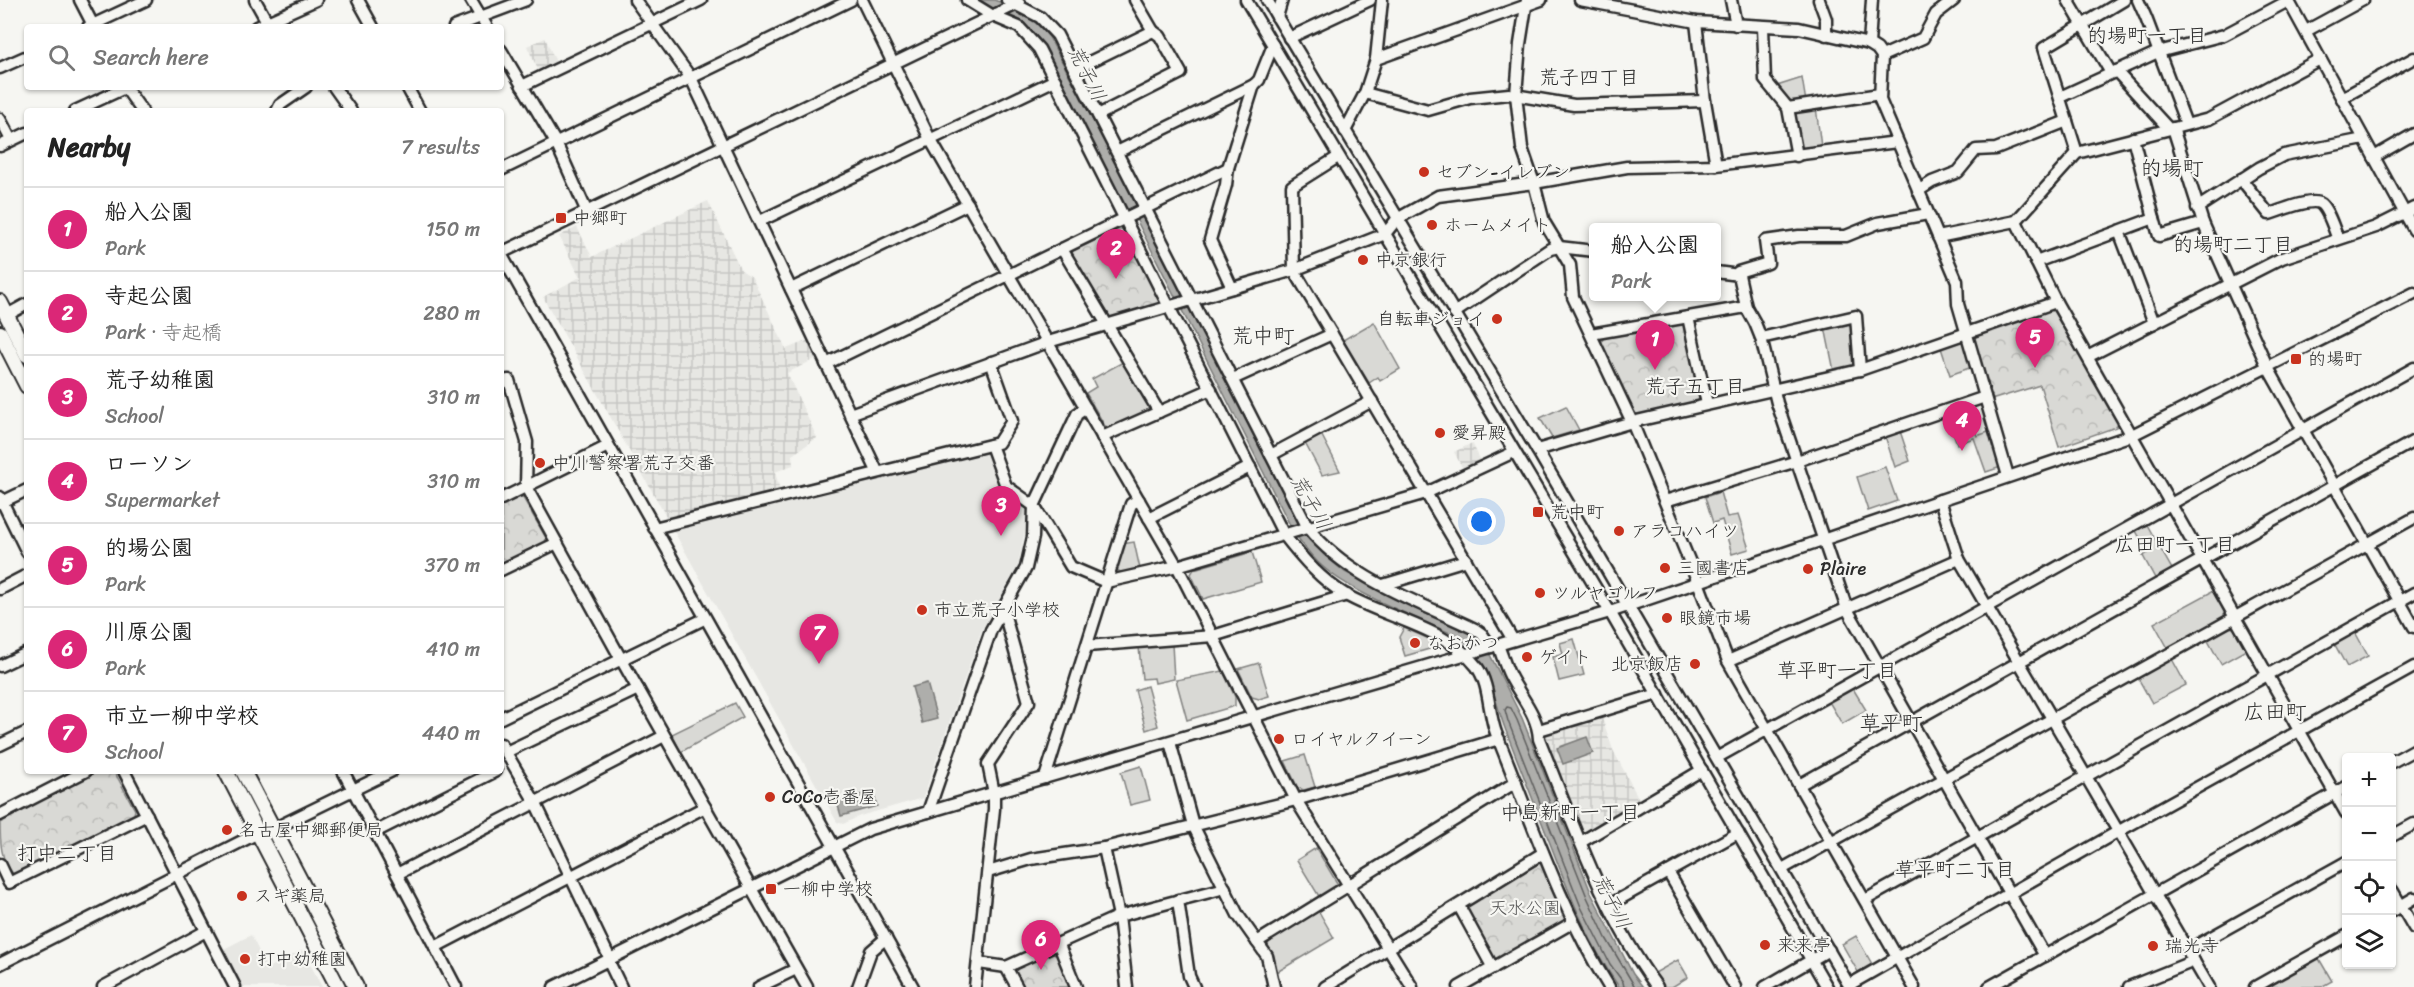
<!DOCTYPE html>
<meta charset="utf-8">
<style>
body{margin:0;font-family:Sriracha,"Klee One",sans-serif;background:#f2f2f2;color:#222}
.controls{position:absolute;right:18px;bottom:18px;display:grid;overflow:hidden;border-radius:6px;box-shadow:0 2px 4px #0004}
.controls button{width:54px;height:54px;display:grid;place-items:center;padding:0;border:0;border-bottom:2px solid #e0e0e0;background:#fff;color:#222;font:30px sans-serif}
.you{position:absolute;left:1482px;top:522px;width:21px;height:21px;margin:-15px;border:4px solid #fff;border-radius:50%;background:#1a73e8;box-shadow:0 0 0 9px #1a73e833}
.badge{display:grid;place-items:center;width:39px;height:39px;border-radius:50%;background:#db2777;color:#fff;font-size:20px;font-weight:700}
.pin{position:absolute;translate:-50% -50px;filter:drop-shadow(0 2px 3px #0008)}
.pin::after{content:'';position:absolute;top:32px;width:21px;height:18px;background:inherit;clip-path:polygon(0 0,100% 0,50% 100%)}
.popup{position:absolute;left:1589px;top:223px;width:132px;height:78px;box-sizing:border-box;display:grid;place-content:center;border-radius:6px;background:#fff;filter:drop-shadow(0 2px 4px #0005);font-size:20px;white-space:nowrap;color:#767676}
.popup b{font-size:22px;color:#222}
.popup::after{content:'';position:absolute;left:50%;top:100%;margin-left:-12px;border:12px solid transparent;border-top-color:#fff}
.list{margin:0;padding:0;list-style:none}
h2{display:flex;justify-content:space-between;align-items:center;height:78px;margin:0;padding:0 24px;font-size:26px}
h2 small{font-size:20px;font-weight:400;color:#767676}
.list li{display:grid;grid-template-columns:39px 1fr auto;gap:18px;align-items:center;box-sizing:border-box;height:84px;padding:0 24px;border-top:2px solid #e0e0e0}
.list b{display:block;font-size:22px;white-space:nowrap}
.list p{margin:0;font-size:20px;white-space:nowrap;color:#767676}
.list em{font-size:20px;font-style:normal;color:#767676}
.icon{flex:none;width:33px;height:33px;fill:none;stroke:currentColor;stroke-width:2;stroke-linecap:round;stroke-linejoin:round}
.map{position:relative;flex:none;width:2414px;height:987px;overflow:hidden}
.search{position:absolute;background:#fff;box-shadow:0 2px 4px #0004;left:24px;top:24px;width:480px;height:66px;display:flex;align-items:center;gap:15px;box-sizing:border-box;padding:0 21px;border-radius:6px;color:#767676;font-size:22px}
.panel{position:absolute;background:#fff;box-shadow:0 2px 4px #0004;left:24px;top:108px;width:480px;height:666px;border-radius:6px}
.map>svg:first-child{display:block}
</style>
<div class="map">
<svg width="2414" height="987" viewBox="0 0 2414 987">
<defs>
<pattern id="industrial-grid" width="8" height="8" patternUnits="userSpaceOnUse" patternTransform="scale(1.5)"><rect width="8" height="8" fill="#e7e7e3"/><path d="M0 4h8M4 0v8" fill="none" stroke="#c6c6c3"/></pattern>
<pattern id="park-crowns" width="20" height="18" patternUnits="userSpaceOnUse" patternTransform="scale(1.5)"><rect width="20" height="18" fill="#d9d9d5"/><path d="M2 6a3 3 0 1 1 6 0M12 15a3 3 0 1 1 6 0" fill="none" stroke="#babab7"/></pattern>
</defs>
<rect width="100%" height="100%" fill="#f6f6f2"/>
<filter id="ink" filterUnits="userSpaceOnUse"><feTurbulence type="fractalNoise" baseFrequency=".0167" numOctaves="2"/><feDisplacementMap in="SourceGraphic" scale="12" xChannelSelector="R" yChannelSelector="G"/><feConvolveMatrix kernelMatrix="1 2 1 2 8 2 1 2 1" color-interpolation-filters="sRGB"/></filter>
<g filter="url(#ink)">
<g fill="#e7e7e3">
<path d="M984 452 989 455 1001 489 1029 510 1018 566 982 629 923 798 860 816 843 824 837 822 672 528Z"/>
<path d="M251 935 267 968 303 950 322 987H242L222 950Z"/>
</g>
<g fill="url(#industrial-grid)">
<path d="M545 38 557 64 539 72 527 46Z"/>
<path d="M708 201 741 270 752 277 786 349 809 340 817 358 787 373 817 438 792 455 793 465 775 472 780 490 667 518 543 297 580 277 559 236 577 227 592 257Z"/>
<path d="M1472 443 1481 461 1463 469 1454 452Z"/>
<path d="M1602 718 1613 750 1640 801 1585 833 1580 831 1542 739 1544 735Z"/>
</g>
<g fill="#d9d9d5" stroke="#828280" stroke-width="1.5">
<path d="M1802 78 1806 102C1789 104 1786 100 1777 86Z"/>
<path d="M1816 107 1821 147 1805 149 1800 145 1794 114 1796 110Z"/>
<path d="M1854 321 1856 362 1854 367 1834 371 1825 327Z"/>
<path d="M1374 322 1400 369 1380 381 1378 377 1369 383 1343 340Z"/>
<path d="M1961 341 1965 343 1972 367 1950 375 1941 348Z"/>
<path d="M1123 362 1149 405 1147 412 1111 428 1105 426 1086 393 1096 387 1092 379Z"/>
<path d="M1566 406 1579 430 1552 438 1540 418Z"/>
<path d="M1967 407 1977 436 1991 431 2001 467 1986 472 1974 438 1957 444 1947 414Z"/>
<path d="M1900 431 1910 461 1895 467 1885 436Z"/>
<path d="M1321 434 1340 471 1322 475 1305 443Z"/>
<path d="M1885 467 1897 501 1868 511 1857 477Z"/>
<path d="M1720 492 1727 517 1738 515 1749 549 1732 554 1722 520 1713 523 1705 497Z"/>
<path d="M2146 523 2173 571 2156 580 2143 556 2148 553 2135 529Z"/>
<path d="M1134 542 1140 569 1122 573 1115 569 1122 544Z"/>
<path d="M1252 552 1261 582 1203 599 1191 574 1194 569Z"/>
<path d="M2213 591 2224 612V617L2168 648 2154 623Z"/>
<path d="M2228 627 2234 628 2246 650 2221 664 2207 639Z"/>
<path d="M1404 628 1443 645 1405 656 1399 637Z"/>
<path d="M2355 632 2368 656 2347 667 2334 643Z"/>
<path d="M1574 639 1584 675 1559 681 1553 657 1563 654 1560 643Z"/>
<path d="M1172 644 1174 679 1155 683 1154 678 1142 679 1139 647Z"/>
<path d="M2172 659 2186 685 2152 703 2138 678Z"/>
<path d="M1259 663 1269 696 1259 699 1252 697 1238 669Z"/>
<path d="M1223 671 1235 697V706L1187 720 1176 680Z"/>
<path d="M1147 686 1158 726 1146 730 1135 690Z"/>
<path d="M1852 687 1866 710 1842 724 1828 700Z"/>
<path d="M735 703 743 717 681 752 672 734Z"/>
<path d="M1305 755 1315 787 1304 790 1298 788 1285 761Z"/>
<path d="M1141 766 1150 800 1130 805 1121 772Z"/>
<path d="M1316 848 1337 883V887L1320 898 1297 860Z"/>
<path d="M1318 910 1334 938 1277 972 1273 954 1268 946 1269 941Z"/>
<path d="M1856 936 1872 964 1858 972 1842 944Z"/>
<path d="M2318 957 2332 981 2321 987H2269L2268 985Z"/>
<path d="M1678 960 1688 977 1672 987H1663L1653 974Z"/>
</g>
<g fill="url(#park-crowns)" stroke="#828280" stroke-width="1.5">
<path d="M1118 230H1125L1160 300 1159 305 1109 318 1070 257 1073 251Z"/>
<path d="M2052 309 2079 351 2118 423 2116 427 2059 447 2040 385 1991 400 1973 340 1976 335Z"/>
<path d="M1679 322 1687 328 1702 396 1700 401 1639 415 1634 413 1601 343 1605 335Z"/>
<path d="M519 497 523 498 546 538 545 543 501 564V506Z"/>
<path d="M98 771H114L135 810 134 814 15 875C0 865 0 838 0 821Z"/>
<path d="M1539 863 1543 865 1565 917 1564 921 1496 960H1492L1466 912 1467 907Z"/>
<path d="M1054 952 1060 954 1073 987H1024L1016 973 1017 968Z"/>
</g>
<g fill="#aeaeab" stroke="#7a7a78" stroke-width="1.5">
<path d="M975 0C981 0 989 0 994 0 1015 6 1036 20 1049 37L1144 217 1303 529 1324 555 1345 572 1470 632 1484 643 1522 718 1592 895 1633 974 1643 987H1619C1590 946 1571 898 1553 851 1537 811 1522 771 1506 731 1492 696 1492 665 1461 638 1421 619 1354 595 1322 566 1310 556 1302 543 1293 531L1137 221 1127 211 1043 44C1024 19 1000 16 975 0Z"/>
<path d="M927 683 937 719 922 723 912 687Z"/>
<path d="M1587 737 1593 753 1563 764 1557 748Z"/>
<path d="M873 791 877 806 841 816 837 802Z"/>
</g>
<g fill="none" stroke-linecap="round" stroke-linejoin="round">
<path stroke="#5f5f5e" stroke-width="1.5" d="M1624 987 1623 982 1610 964 1581 907 1508 721 1505 710 1507 707 1511 708 1517 720 1587 897 1606 938 1635 987"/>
<defs>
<g id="minor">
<path d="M80 0 94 27"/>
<path d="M255 0 265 18 275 27"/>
<path d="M358 0 373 27"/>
<path d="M471 0 487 27"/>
<path d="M635 0 691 78 877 471"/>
<path d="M862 0 930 139 1177 566 1296 800 1412 987"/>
<path d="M967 0 993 16 1019 27 1039 49 1284 535C1302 558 1321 580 1346 595 1388 619 1446 627 1477 667 1490 685 1488 712 1496 733 1531 819 1560 908 1609 987"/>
<path d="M1007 0 1040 17 1057 35 1308 528C1349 579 1417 601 1475 629L1482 634 1491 647"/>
<path d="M1246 0 1610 612 1827 987"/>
<path d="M1267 0 1537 450 1850 987"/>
<path d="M1527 0 1520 44 1516 95 1522 148 1534 183 1544 222 1570 265 1573 297 1632 422 1698 582 1728 661 1914 987"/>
<path d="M1580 0 1696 22 1799 28 1869 44"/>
<path d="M1731 0 1736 25"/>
<path d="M1819 0 1826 19V35"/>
<path d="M1872 0 1869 44 1877 49 1882 56 1880 100 1957 281 1958 304 2008 476"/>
<path d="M2068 0 2111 73"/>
<path d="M2138 0 2146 18 2186 124"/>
<path d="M2288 0 2414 230"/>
<path d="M1277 17 1282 0"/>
<path d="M1696 22 1705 101 1716 165"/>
<path d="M88 27 146 0"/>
<path d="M256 27 316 0"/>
<path d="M454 27 526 0"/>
<path d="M1763 27 1765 80 1788 108 1797 156"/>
<path d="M2306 31 2363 0"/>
<path d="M1289 38 1370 0"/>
<path d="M501 50 556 143 587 212"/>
<path d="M1882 56 1923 38 1936 14 1954 0"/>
<path d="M1376 59 1541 0"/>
<path d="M0 68 27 56"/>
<path d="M1075 69 1153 31 1135 0"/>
<path d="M2116 71 2169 129"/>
<path d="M522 86 701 0"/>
<path d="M125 87 142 111"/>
<path d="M334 87 351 111"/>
<path d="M407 87 420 111"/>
<path d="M1365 93 1428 110 1470 98 1509 94 1574 105 1705 101"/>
<path d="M2060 97 2158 52 2224 35 2288 1"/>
<path d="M2342 98 2414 58"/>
<path d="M1788 108 1880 94"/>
<path d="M75 111 127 87"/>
<path d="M277 111 280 105 306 87"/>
<path d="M1098 115 1181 73 1160 36 1153 31"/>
<path d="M0 119 11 140"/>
<path d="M2173 128 2203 223 2267 366 2414 627"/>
<path d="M1345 131 1365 93 1376 59 1382 0"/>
<path d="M2133 138 2154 218"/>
<path d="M0 146 27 133"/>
<path d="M1117 152 1254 85"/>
<path d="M2077 153 2044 48 2124 0"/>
<path d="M1338 157 1292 186 1294 270 1513 640"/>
<path d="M2374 157 2414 134"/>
<path d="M501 170 851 0"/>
<path d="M2241 179 2269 214C2280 211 2312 197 2321 204 2329 211 2334 230 2338 239"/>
<path d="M1918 191 1932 182 1958 172 1976 150 1996 149 2067 121"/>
<path d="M2197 208 2259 168 2284 155 2364 139"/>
<path d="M760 221 1055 80"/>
<path d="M2016 221 2056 302 2346 813"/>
<path d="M2119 231 2154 323"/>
<path d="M1938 237 2016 221 2077 153 2209 119 2320 59"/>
<path d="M1062 249 1159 412"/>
<path d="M501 253 1019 3"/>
<path d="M501 254 913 987"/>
<path d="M2036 262 2154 218 2159 236 2203 223"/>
<path d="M1716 272 1739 275 1738 272 1768 263 1765 241 1799 236H1846L1878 223 1928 214"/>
<path d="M1739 275 1746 307"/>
<path d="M1232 288 1210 240 1226 185 1228 168 1254 85 1259 80 1273 45"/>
<path d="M791 289 968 204"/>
<path d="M1454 313 1550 249 1559 247 1594 251"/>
<path d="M7 315 27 304"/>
<path d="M1688 317 1707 404"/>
<path d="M1591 334 1746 307 1755 323 1761 338 1777 403 1847 609 2045 956"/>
<path d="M1761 338 1856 316 1860 370"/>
<path d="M2089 356 2282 258 2376 227 2414 208"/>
<path d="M826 364 1228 168"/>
<path d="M1233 379 1332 334"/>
<path d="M501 381 509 380 527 442 526 487 621 659 807 987"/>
<path d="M850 414 1048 342 1294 270 1385 234 1397 219 1438 196 1534 183 1627 167 1716 165 1897 142"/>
<path d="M1102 437 1211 389"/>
<path d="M991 445 1006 486 1034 506 1071 567 1106 582 1177 566 1426 493 1514 452"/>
<path d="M1537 450 1632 422 1860 370 2056 302"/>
<path d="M1271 455 1372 401"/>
<path d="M0 497 27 552"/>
<path d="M501 499 608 446"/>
<path d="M1940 500 1959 559 2209 987"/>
<path d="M1665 501 1797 461 1985 397"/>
<path d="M0 503 27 490"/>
<path d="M1149 518 1250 467"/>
<path d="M654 528 998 443 1012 421 991 362"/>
<path d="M501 570 557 543"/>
<path d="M1383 585 1466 560"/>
<path d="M0 589 27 575"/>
<path d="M1498 645C1502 655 1505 666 1510 676 1520 696 1538 715 1539 739 1573 823 1603 913 1657 987"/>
<path d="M1087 646 1213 636 1347 595"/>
<path d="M1728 661 1959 559"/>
<path d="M0 666 27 653"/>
<path d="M501 718 704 619"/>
<path d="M1539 730 1658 694"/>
<path d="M1170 742 1193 825 1238 915 1267 956 1274 987"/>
<path d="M501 744 535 802 610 959"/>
<path d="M0 745 27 732"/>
<path d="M506 752 638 689"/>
<path d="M1718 757 2414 368"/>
<path d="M2392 762 2414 750"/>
<path d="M124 771 235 987"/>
<path d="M343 771 456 987"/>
<path d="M1045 778 1131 504 1139 500"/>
<path d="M1799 785 2414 441"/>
<path d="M928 812 991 630 1026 568 1033 537 1034 506 1077 414 1086 408"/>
<path d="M0 815 86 771"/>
<path d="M375 832 496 771"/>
<path d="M2392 836 2414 824"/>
<path d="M1581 842 1702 770"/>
<path d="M1104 848 1119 916 1127 987"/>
<path d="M0 864 9 883 147 815"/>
<path d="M1782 869 2414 518"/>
<path d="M988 872 1031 859 1104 848 1296 800 1499 739"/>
<path d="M1668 872 1735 987"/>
<path d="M397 874 664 736"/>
<path d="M2392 890 2414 928"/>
<path d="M1178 900 1189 976 1194 987"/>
<path d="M1865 900 2414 593"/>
<path d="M1609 905 1738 833"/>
<path d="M1459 906 1493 968"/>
<path d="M2392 911 2414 898"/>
<path d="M1257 942 1516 782"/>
<path d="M1059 945 1076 987"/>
<path d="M435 947 705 807"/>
<path d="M2188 950 2346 862"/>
<path d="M608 960 621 987"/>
<path d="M979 963 1006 967 1119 916 1225 888"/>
<path d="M0 964 258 833 273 829 392 771"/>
<path d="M1006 967 1017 987"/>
<path d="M1849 985 2119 831 2414 667"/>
<path d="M103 987 206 931"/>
<path d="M554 987 870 829 1610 612 2132 435 2414 293"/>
<path d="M759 987 796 969"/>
<path d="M858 987 871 951 886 938"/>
<path d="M975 987 994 809V793L988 764 1029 702 1003 609"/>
<path d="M1325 987 1543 853"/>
<path d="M1459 987 1572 923"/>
<path d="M1765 987 1829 950"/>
<path d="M1989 987 2346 787"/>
<path d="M2129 987 2194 961"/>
<path d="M2255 987 2346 936"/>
</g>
<g id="major">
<path d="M0 302 27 355"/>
<path d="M0 333 27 386"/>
<path d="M226 771 338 987"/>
<path d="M243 771 356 987"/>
</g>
</defs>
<use href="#minor" stroke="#2b2b2b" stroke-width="15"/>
<use href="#major" stroke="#2b2b2b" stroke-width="18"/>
<use href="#minor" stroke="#f6f6f2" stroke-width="10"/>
<use href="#major" stroke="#f6f6f2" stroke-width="14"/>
</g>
</g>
<g fill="#c8321e" stroke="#f6f6f2" stroke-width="2">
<circle cx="1424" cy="172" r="6"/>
<rect x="555" y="212" width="12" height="12" rx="3"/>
<circle cx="1432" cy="225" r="6"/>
<circle cx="1363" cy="260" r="6"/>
<circle cx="1497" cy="319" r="6"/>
<rect x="2290" y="353" width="12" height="12" rx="3"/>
<circle cx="1440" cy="433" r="6"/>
<circle cx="540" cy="463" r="6"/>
<rect x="1532" y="506" width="12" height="12" rx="3"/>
<circle cx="1619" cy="531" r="6"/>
<circle cx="1665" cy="568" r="6"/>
<circle cx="1808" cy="569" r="6"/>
<circle cx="1540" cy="593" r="6"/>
<circle cx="922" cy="610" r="6"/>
<circle cx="1667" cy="618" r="6"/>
<circle cx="1415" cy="643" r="6"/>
<circle cx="1527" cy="657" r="6"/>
<circle cx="1695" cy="664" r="6"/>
<circle cx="1279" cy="739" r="6"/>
<circle cx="770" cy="797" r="6"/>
<circle cx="227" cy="830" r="6"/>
<rect x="765" y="883" width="12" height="12" rx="3"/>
<circle cx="242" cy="896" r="6"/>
<circle cx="1765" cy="945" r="6"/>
<circle cx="2153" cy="946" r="6"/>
<circle cx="245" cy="959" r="6"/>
</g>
<g text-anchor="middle" stroke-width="4.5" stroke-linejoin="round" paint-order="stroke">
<g font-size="18" fill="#2b2b2b" stroke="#f6f6f2" text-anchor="start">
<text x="1436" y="178">セブン-イレブン</text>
<text x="573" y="224">中郷町</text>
<text x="1444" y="231">ホームメイト</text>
<text x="1375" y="266">中京銀行</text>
<text x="1485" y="325" text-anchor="end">自転車ジョイ</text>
<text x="2308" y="365">的場町</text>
<text x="1452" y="439">愛昇殿</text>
<text x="552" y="469">中川警察署荒子交番</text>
<text x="1550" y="518">荒中町</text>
<text x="1631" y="537">アラコハイツ</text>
<text x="1677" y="574">三國書店</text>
<text x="1820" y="575">Plaire</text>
<text x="1552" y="599">ツルヤゴルフ</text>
<text x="934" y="616">市立荒子小学校</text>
<text x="1679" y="624">眼鏡市場</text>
<text x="1427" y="649">なおかつ</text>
<text x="1539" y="663">ゲイト</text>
<text x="1683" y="670" text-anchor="end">北京飯店</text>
<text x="1291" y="745">ロイヤルクイーン</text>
<text x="782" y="803">CoCo壱番屋</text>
<text x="239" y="836">名古屋中郷郵便局</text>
<text x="783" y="895">一柳中学校</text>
<text x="254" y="902">スギ薬局</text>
<text x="1777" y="951">来来亭</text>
<text x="2165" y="952">瑞光寺</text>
<text x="257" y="965">打中幼稚園</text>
</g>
<g font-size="18" fill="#565656" stroke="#f6f6f2">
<text x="1525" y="914">天水公園</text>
</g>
<g font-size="20" fill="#2b2b2b" stroke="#f6f6f2">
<text x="2147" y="42">的場町一丁目</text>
<text x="1589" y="84">荒子四丁目</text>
<text x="2233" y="251">的場町二丁目</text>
<text x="1695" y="393">荒子五丁目</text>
<text x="2175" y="551">広田町一丁目</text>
<text x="1837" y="677">草平町一丁目</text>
<text x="1570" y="819">中島新町一丁目</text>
<text x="67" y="860">打中二丁目</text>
<text x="1955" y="876">草平町二丁目</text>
</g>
<g font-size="20" font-style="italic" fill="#525251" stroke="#f6f6f2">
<text transform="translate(1087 73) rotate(63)" y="7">荒子川</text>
<text transform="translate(1311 502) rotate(60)" y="7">荒子川</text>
<text transform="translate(1612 901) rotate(63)" y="7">荒子川</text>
</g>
<g font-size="21" fill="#2b2b2b" stroke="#f6f6f2">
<text x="2172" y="175">的場町</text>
<text x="1263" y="343">荒中町</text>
<text x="2275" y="719">広田町</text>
<text x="1891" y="730">草平町</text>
</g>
</g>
</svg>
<div class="controls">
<button>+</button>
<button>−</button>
<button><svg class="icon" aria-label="locate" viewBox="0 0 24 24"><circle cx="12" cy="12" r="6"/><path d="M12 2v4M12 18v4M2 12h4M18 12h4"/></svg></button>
<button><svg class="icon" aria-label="layers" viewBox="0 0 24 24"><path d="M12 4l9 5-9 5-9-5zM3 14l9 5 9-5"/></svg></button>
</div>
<div class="you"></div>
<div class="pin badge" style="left:1655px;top:370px">1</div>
<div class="popup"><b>船入公園</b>Park</div>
<div class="pin badge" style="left:1116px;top:279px">2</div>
<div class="pin badge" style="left:1001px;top:536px">3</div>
<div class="pin badge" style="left:1962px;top:451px">4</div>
<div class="pin badge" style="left:2035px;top:368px">5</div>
<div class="pin badge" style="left:1041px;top:970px">6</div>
<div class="pin badge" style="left:819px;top:664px">7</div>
<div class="search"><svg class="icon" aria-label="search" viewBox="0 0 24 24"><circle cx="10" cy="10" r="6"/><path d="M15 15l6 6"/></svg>Search here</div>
<section class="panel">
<h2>Nearby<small>7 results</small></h2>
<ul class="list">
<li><span class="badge">1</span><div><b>船入公園</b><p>Park</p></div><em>150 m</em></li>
<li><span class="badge">2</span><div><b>寺起公園</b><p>Park · 寺起橋</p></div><em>280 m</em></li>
<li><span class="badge">3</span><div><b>荒子幼稚園</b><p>School</p></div><em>310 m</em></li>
<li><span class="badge">4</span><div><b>ローソン</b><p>Supermarket</p></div><em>310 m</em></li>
<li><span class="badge">5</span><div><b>的場公園</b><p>Park</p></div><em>370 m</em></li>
<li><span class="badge">6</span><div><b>川原公園</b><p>Park</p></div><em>410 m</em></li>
<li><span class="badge">7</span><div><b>市立一柳中学校</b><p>School</p></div><em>440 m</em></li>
</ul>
</section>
</div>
